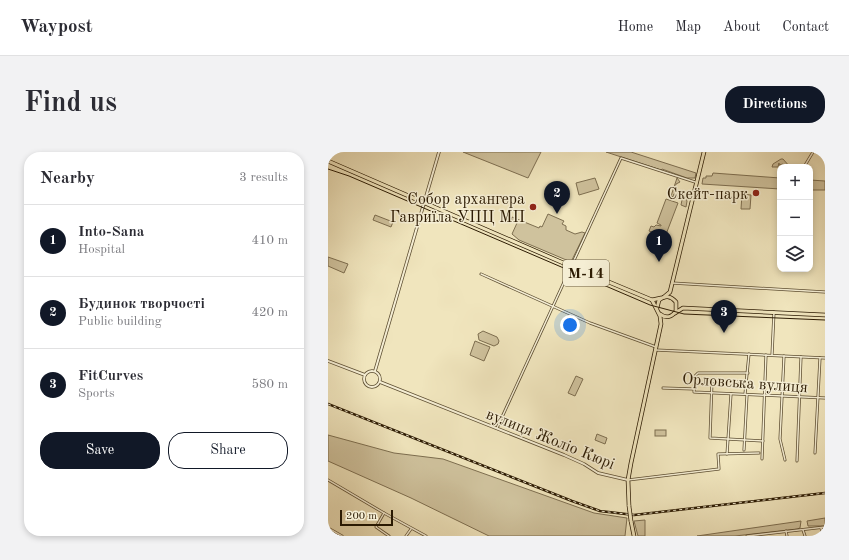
<!DOCTYPE html>
<meta charset="utf-8">
<style>
body{margin:0;font-family:"Old Standard TT",serif;background:#f2f2f3;color:#2b2b33}
.controls{position:absolute;right:12px;top:12px;display:grid;overflow:hidden;border-radius:8px;box-shadow:0 2px 6px #0003}
.controls button{width:36px;height:36px;display:grid;place-items:center;padding:0;border:0;border-bottom:1px solid #e1e1e2;background:#fff;color:#2b2b33;font:20px sans-serif}
.scale{position:absolute;left:12px;bottom:10px;width:53px;box-sizing:border-box;padding-left:4px;border:2px solid #2b1a02;border-top:0;font-size:11px;line-height:14px;white-space:nowrap;color:#2b1a02;-webkit-text-stroke:3px #f5eed4;paint-order:stroke}
.you{position:absolute;left:242px;top:173px;width:14px;height:14px;margin:-10px;border:3px solid #fff;border-radius:50%;background:#1a73e8;box-shadow:0 0 0 6px #1a73e833}
.badge{display:grid;place-items:center;width:26px;height:26px;border-radius:50%;background:#111827;color:#fff;font-size:13px;font-weight:700}
.pin{position:absolute;translate:-50% -33px;filter:drop-shadow(0 1px 2px #0008)}
.pin::after{content:'';position:absolute;top:21px;width:14px;height:12px;background:inherit;clip-path:polygon(0 0,100% 0,50% 100%)}
.list{margin:0;padding:0;list-style:none}
h2{display:flex;justify-content:space-between;align-items:center;height:52px;margin:0;padding:0 16px;font-size:17px}
h2 small{font-size:13px;font-weight:400;color:#7c7c81}
.list li{display:grid;grid-template-columns:26px 1fr auto;gap:12px;align-items:center;box-sizing:border-box;height:72px;padding:0 16px;border-top:1px solid #e1e1e2}
.list b{display:block;font-size:15px;white-space:nowrap}
.list p{margin:0;font-size:13px;white-space:nowrap;color:#7c7c81}
.list em{font-size:13px;font-style:normal;color:#7c7c81}
.actions{display:flex;gap:8px;padding:12px 16px}
.actions a{flex:1;padding:9px 0;border:1px solid #111827;border-radius:16px;text-align:center;font-size:14px;color:#111827}
.actions .main{background:#111827;color:#fff}
.icon{flex:none;width:22px;height:22px;fill:none;stroke:currentColor;stroke-width:2;stroke-linecap:round;stroke-linejoin:round}
.map{position:relative;flex:none;width:497px;height:384px;overflow:hidden;border-radius:16px}
header{display:flex;align-items:center;gap:24px;box-sizing:border-box;height:56px;padding:0 20px;background:#fff;border-bottom:1px solid #e1e1e2}
header strong{font-size:19px}
nav{display:flex;gap:22px;margin-inline-start:auto;font-size:14px}
.intro{display:flex;align-items:center;justify-content:space-between;box-sizing:border-box;height:96px;padding:0 24px}
h1{margin:0;font-size:28px}
.button{padding:10px 18px;border-radius:16px;background:#111827;color:#fff;font-size:14px;font-weight:700}
main{display:flex;gap:24px;padding:0 24px}
aside{flex:1;background:#fff;border-radius:16px;box-shadow:0 2px 6px #0003}
.map>svg:first-child{display:block}
</style>
<header>
<strong>Waypost</strong>
<nav><a>Home</a><a>Map</a><a>About</a><a>Contact</a></nav>
</header>
<div class="intro"><h1>Find us</h1><a class="button">Directions</a></div>
<main>
<aside>
<h2>Nearby<small>3 results</small></h2>
<ul class="list">
<li><span class="badge">1</span><div><b>Into-Sana</b><p>Hospital</p></div><em>410 m</em></li>
<li><span class="badge">2</span><div><b>Будинок творчості</b><p>Public building</p></div><em>420 m</em></li>
<li><span class="badge">3</span><div><b>FitCurves</b><p>Sports</p></div><em>580 m</em></li>
</ul>
<div class="actions"><a class="main">Save</a><a>Share</a></div>
</aside>
<div class="map">
<svg width="497" height="384" viewBox="0 0 497 384">
<rect width="100%" height="100%" fill="#f0e5bd"/>
<filter id="stains"><feTurbulence type="fractalNoise" baseFrequency=".005" numOctaves="4"/><feColorMatrix values="0 0 0 0 .2 0 0 0 0 .09 0 0 0 0 .02 0 0 0 .5 -.17"/></filter>
<radialGradient id="worn" r=".72"><stop offset=".6" stop-color="#630" stop-opacity="0"/><stop offset="1" stop-color="#630" stop-opacity=".3"/></radialGradient>
<g fill="#cfc29d" stroke="#7d6e50">
<path d="M135 0H213L200 26Z"/>
<path d="M278 0H303L368 21 367 26H359L334 17 333 18Z"/>
<path d="M453 7H455L462 15H455V12L451 13V11L450 15H444L445 12Z"/>
<path d="M385 21 452 26V37L374 32 375 26H378V24H384Z"/>
<path d="M267 26 271 37 251 43 248 31Z"/>
<path d="M349 26 352 30 348 32 346 39 348 41 351 40 345 43 353 46 357 45 359 49 358 55 353 53 354 48 343 44Z"/>
<path d="M482 28 497 29V38H482Z"/>
<path d="M414 42 423 43 422 57H413Z"/>
<path d="M338 47 350 51 337 85 321 79 323 74 326 75 328 73 333 74V73L329 71Z"/>
<path d="M220 62 236 69 234 72 238 74V78L247 82 254 80 257 81 243 110 191 88 184 82 189 71 183 68 184 65 211 76 212 74 214 75Z"/>
<path d="M47 63 65 70 63 75 45 68Z"/>
<path d="M0 105 20 112 16 121 0 114Z"/>
<path d="M155 179 169 185 171 189 170 192 166 194 151 188 150 182Z"/>
<path d="M147 189 162 195 156 209 142 203Z"/>
<path d="M248 224 255 227 247 244 240 241Z"/>
<rect x="327" y="278" width="11" height="6"/>
<path d="M269 282 279 286 277 292 267 288Z"/>
<path d="M0 283 66 301 115 307 266 361 299 366 297 384H161L83 346 0 309Z"/>
<path d="M497 366V374H480L479 369Z"/>
<path d="M317 368V384H310L306 369Z"/>
<path d="M473 369 472 376 469 377 407 384H369Z"/>
</g>
<g fill="none" stroke-linecap="round" stroke-linejoin="round">
<defs>
<g id="minor">
<path d="M476 15 485 0"/>
<path d="M153 122 262 171 328 195"/>
<path d="M344 131 497 140"/>
<path d="M328 198 497 206"/>
<path d="M444 203 446 160"/>
<path d="M456 204 452 287 457 308"/>
<path d="M420 221H370L367 224 366 240 497 246"/>
<path d="M417 230 384 229 382 286 435 289"/>
<path d="M335 236 366 237"/>
<path d="M417 242 421 202"/>
<path d="M169 276 293 6 367 30"/>
<path d="M416 298 419 243"/>
<path d="M487 301 492 206"/>
<path d="M399 302 403 242"/>
<path d="M434 307 438 203"/>
<path d="M469 309 473 205"/>
<path d="M0 328 56 361 48 375 61 384"/>
<path d="M300 328 391 317 390 302 431 301"/>
<path d="M56 361 98 384"/>
<path d="M0 376 14 384"/>
<path d="M493 376 495 384"/>
<path d="M475 378 477 384"/>
<path d="M458 379 459 384"/>
<path d="M78 384 83 377"/>
<path d="M419 384 497 375"/>
</g>
<g id="tertiary">
<path d="M0 209 37 223"/>
<circle cx="44" cy="227" r="8"/>
<path d="M47 219 111 0"/>
<path d="M52 230 236 303 256 312 270 321 300 328"/>
</g>
<path id="primary" d="M347 161 355 156 497 163"/>
<g id="trunk">
<path d="M0 9 240 113 324 148 333 146"/>
<path d="M336 145 342 140 376 0"/>
<path d="M329 156 331 148C337 143 343 144 348 150V159C344 165 338 167 332 162"/>
<path d="M301 354 300 328 303 311 333 172 332 164 324 148"/>
<path d="M303 369 306 384"/>
</g>
</defs>
<use href="#minor" stroke="#5c4d31" stroke-width="3"/>
<use href="#tertiary" stroke="#5c4d31" stroke-width="3.5"/>
<use href="#primary" stroke="#2b1a02" stroke-width="4.5"/>
<use href="#trunk" stroke="#2b1a02" stroke-width="4.5"/>
<use href="#minor" stroke="#f5eed4" stroke-width="1.5"/>
<use href="#tertiary" stroke="#f5eed4" stroke-width="2"/>
<use href="#primary" stroke="#f0e5bd" stroke-width="3"/>
<use href="#trunk" stroke="#f0e5bd" stroke-width="3"/>
<path stroke="#2b1a02" stroke-width="1" d="M0 17 21 24 322 153 356 162 497 168"/>
<defs>
<path id="rail" d="M0 252 244 349 272 359 306 363 497 341"/>
</defs>
<use href="#rail" stroke="#2b1a02" stroke-width="2.5"/>
<use href="#rail" stroke="#f5eed4" stroke-width="1" stroke-dasharray="3" stroke-linecap="butt"/>
<defs>
<path id="trunk-bridge" d="M301 354 303 369"/>
</defs>
<use href="#trunk-bridge" stroke="#2b1a02" stroke-width="4.5" stroke-linecap="butt"/>
<use href="#trunk-bridge" stroke="#f0e5bd" stroke-width="3"/>
</g>
<g fill="#8f2418" stroke="#f5eed4" stroke-width="1.5">
<circle cx="428" cy="41" r="4"/>
<circle cx="205" cy="55" r="4"/>
</g>
<g text-anchor="middle" stroke-width="3" stroke-linejoin="round" paint-order="stroke">
<rect fill="#f5eed4" stroke="#685a41" stroke-width="1" x="235" y="108" width="46" height="26" rx="3"/>
<g font-size="15" font-weight="bold" fill="#2b1a02">
<text x="258" y="126">М-14</text>
</g>
<g font-size="16" fill="#2b1a02" stroke="#f5eed4" text-anchor="end">
<text x="420" y="47">Скейт-парк</text>
<text x="197" y="52">Собор архангера<tspan x="197" dy="18">Гавриїла УПЦ МП</tspan></text>
</g>
<g font-size="16" fill="#2b1a02" stroke="#f5eed4">
<text transform="translate(417 230) rotate(4)" y="6">Орловська вулиця</text>
<text transform="translate(223 286) rotate(22)" y="6">вулиця Жоліо Кюрі</text>
</g>
</g>
<rect width="100%" height="100%" filter="url(#stains)"/>
<rect width="100%" height="100%" fill="url(#worn)"/>
</svg>
<div class="controls">
<button>+</button>
<button>−</button>
<button><svg class="icon" aria-label="layers" viewBox="0 0 24 24"><path d="M12 4l9 5-9 5-9-5zM3 14l9 5 9-5"/></svg></button>
</div>
<div class="scale">200 m</div>
<div class="you"></div>
<div class="pin badge" style="left:331px;top:110px">1</div>
<div class="pin badge" style="left:229px;top:62px">2</div>
<div class="pin badge" style="left:396px;top:181px">3</div>
</div>
</main>
